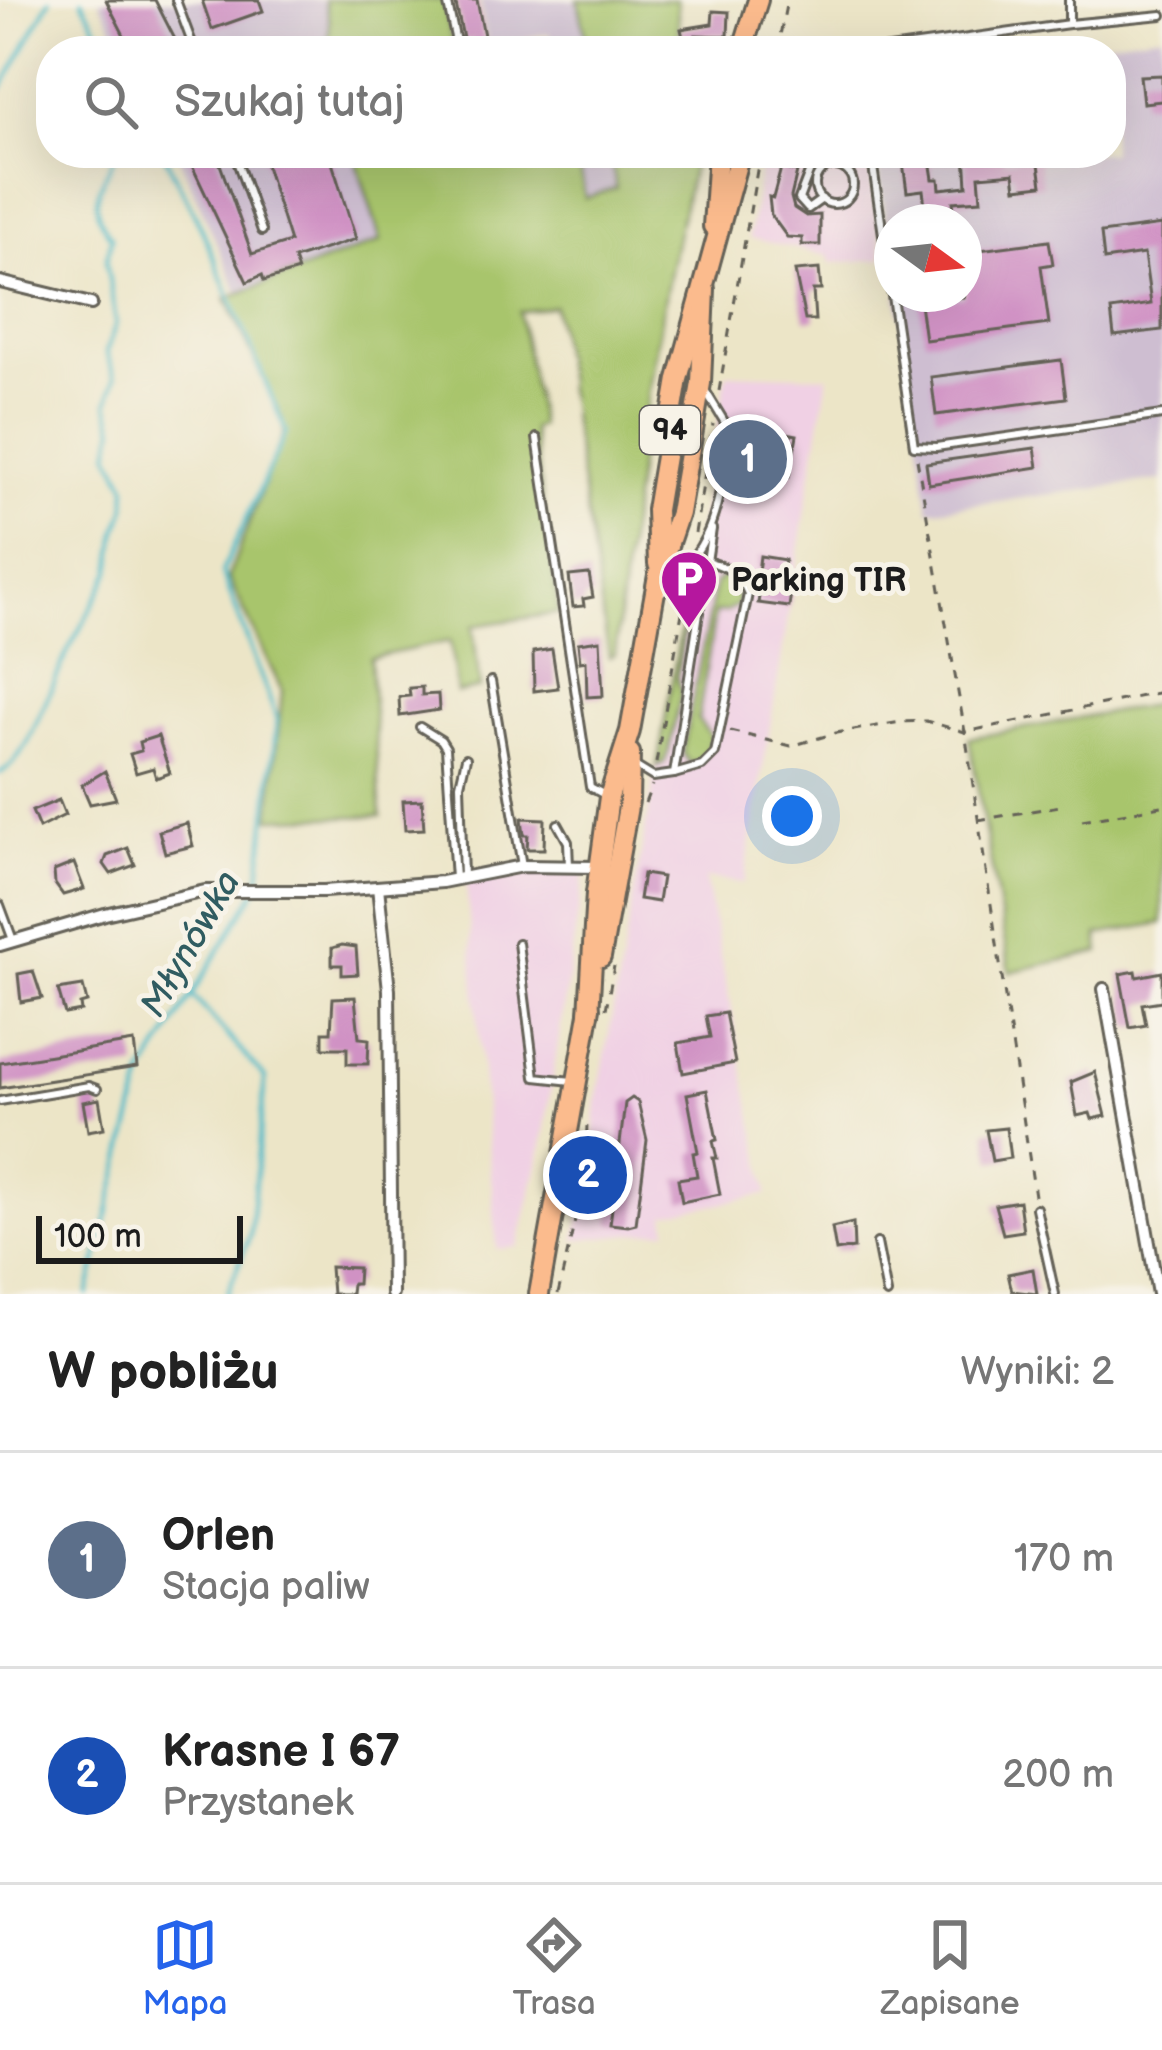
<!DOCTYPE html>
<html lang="pl">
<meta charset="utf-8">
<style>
body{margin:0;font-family:"Balsamiq Sans",sans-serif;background:#f6f6f6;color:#222}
.compass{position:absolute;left:874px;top:204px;width:108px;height:108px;border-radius:50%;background:#fff;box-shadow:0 12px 48px #0002;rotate:105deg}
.scale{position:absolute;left:36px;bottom:30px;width:207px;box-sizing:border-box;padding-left:12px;border:6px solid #1c1c1c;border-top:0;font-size:33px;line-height:42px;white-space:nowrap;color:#1c1c1c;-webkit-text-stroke:9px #f7f3e8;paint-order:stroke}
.you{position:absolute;left:792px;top:816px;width:42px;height:42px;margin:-30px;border:9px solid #fff;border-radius:50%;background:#1a73e8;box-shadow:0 0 0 18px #1a73e833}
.badge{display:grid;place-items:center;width:78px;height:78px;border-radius:50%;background:#2563eb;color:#fff;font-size:39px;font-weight:700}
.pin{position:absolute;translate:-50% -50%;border:6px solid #fff;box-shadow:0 3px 12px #0006}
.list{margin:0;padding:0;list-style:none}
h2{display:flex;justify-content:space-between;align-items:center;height:156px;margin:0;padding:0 48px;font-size:51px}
h2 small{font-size:39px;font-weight:400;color:#767676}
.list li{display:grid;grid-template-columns:78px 1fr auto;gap:36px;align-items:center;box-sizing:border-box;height:216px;padding:0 48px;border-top:3px solid #e0e0e0}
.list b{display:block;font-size:45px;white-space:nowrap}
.list p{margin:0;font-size:39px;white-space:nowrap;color:#767676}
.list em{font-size:39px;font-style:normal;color:#767676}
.icon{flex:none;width:66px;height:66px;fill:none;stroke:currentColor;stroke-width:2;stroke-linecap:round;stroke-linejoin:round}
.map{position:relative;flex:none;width:1162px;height:1294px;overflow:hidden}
.search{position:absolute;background:#fff;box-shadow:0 12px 48px #0002;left:36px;right:36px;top:36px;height:132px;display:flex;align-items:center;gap:30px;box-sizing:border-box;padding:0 42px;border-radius:48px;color:#767676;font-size:45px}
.sheet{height:588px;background:#fff}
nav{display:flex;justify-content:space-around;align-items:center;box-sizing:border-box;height:168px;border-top:3px solid #e0e0e0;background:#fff;font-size:33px;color:#767676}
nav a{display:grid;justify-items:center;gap:6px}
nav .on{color:#2563eb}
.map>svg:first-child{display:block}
</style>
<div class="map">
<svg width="1162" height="1294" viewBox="0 0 1162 1294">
<rect width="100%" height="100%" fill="#f7f3e8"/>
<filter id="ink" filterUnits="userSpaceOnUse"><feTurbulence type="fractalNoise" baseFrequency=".00833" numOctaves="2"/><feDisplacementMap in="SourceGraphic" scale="24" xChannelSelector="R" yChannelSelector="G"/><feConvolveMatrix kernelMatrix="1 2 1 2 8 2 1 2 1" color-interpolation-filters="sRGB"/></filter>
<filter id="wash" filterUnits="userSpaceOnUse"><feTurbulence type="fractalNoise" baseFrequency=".004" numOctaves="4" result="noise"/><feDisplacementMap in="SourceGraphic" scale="48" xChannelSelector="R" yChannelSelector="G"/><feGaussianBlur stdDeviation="2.7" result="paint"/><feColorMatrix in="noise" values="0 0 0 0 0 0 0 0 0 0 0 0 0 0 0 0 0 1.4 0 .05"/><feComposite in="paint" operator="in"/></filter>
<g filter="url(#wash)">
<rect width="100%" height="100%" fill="#ece5c7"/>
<g fill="#f0d0e4">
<path d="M763 153H867L883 259 831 263 829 256 749 238Z"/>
<path d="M727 373 828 376 744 883 705 878 768 1194 666 1214 668 1230 575 1240 591 1172 597 1100Z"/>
<path d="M586 863 541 1152 518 1247 497 1249 466 882Z"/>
</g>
<g fill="#cebed1">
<path d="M99 0H324L330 23 327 51H125Z"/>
<path d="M480 0H578L589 51H554L549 33 488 46Z"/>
<path d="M1162 34V480L929 510 897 294H964V222H892V259L876 153H1111V51H1038Z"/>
<path d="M177 153H354L381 241 239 294Z"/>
<path d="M577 153H610L617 188 584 198Z"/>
</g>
<g fill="#a8c56c" stroke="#627044" stroke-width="3">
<path d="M324 0H443L454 51H327L330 23Z"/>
<path d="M578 0H677L680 51H589Z"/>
<path d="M354 153H577L585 198 616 188 610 153H688L690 164 696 153C656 314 632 490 615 655L609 657 554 306 519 312 540 426 532 429 559 613 473 626 480 688 457 693 450 641 370 658 381 816 270 818 282 691 228 577 284 432 282 419 226 298 381 241Z"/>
<path d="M703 563 702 575 692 583 677 677 681 694 669 750 664 763 657 767 690 575Z"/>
<path d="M725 575 732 580 739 604 726 612 715 613 698 720 711 736C709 749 704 760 690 764L683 754 684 745 715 583Z"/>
<path d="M1162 703V923L1098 935 1100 952 1010 972 969 738Z"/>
</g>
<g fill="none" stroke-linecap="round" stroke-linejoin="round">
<g stroke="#4ebbc8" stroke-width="4.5">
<path d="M82 0 109 51"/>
<path d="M0 92 50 0"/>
<path d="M0 773 13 764 28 742 68 651 111 571 117 531 126 508 127 487 110 453 115 428 108 404 115 378 106 352 116 323 106 261 112 238C84 204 100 189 116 153"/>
<path d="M193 996 265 1078 250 1235 227 1294"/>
<path d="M88 1294 143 1076 259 885 277 719 222 572 286 432 201 227 163 153"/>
</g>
</g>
<g id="blocks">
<g fill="#d092c4">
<path d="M106 0H155L181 51H132Z"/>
<path d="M202 0H259L263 11 212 29Z"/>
<path d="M455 0H477L487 51H474L472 40 464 42Z"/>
<path d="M713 11 729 12 728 36 696 35 698 51H686L681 29 712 24Z"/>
<path d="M1162 75V101L1143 103 1140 76Z"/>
<path d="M186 153H216L252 254 290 242 262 153H329L356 239 294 259 298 271 264 281 262 275 247 282Z"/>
<path d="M929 153 933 179H939L940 189 967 186 965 153 1003 154V161L1038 157 1042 185 1016 188 1014 173 979 176 981 200 953 202 956 222H927L923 190 907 192 902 155Z"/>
<path d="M781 168 797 172 791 197 794 208 806 216 820 215V245H802V238L787 237 771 215 769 197 773 198Z"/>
<path d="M1162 225V330L1114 336 1111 310 1151 304 1144 254 1104 260 1101 233Z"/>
<path d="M1049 241 1053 264 1041 266 1049 324 925 340 920 303 964 297V252Z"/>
<path d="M819 269 821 290H813L815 320H805L795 271Z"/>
<path d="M1061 360 1066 398 936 415 931 377Z"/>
<path d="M771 430 797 435 789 477 731 471 735 445 767 451Z"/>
<path d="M1035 448 1038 467 929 484 926 463Z"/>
<path d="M760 556 785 560 782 583 792 585 789 607 758 603 763 572H758Z"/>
<path d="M589 574 593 597 583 599 584 606 573 607 569 576Z"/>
<path d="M600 640 603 696 587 697 586 661 580 662 578 643Z"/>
<path d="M552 649 558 688 534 691 533 652Z"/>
<path d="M422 687V695L438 694 439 710 400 716 399 697 410 696 409 688Z"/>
<path d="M158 736 170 773 156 778 153 768 136 773 130 754 141 751 139 742Z"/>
<path d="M105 771 116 799 90 804 82 785Z"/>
<path d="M59 800 65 815 39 828 32 811Z"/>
<path d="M422 800 424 829 405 830 403 801Z"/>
<path d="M522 818 545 819 544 849H527L528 835H524Z"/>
<path d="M187 823 193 846 165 853 159 831Z"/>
<path d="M128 848 135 865 111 874 104 864 107 856Z"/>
<path d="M74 863 84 889 63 895 55 884 54 871Z"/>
<path d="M643 874 662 877 658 902 639 899Z"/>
<path d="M342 945 356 947 358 974 342 975V965H332V948Z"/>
<path d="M33 971 42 998 21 1002 18 974Z"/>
<path d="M1136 971 1137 977 1162 972V1001L1142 1004 1146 1025 1130 1028 1120 974Z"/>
<path d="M83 986 87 1002 80 1004 81 1011 65 1014 58 990Z"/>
<path d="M355 997 359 1038 369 1039 368 1064H347V1048H323V1032H331L333 998Z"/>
<path d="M725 1013 735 1063 683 1073 678 1043 710 1037 706 1016Z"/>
<path d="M134 1042 137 1067 0 1088V1063Z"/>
<path d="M1095 1072 1106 1116 1092 1119 1090 1113 1077 1116 1071 1082Z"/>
<path d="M707 1090 717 1140 713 1141 717 1158H713L720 1194 682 1202 678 1179 697 1176 693 1153 698 1152 687 1094Z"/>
<path d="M632 1098 638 1102 647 1140 636 1224 628 1226 610 1224 625 1103Z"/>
<path d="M99 1099 104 1128 88 1131 83 1102Z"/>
<path d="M1006 1128 1010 1158 992 1161 986 1130Z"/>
<path d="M1019 1201 1023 1231 1003 1234 995 1205Z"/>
<path d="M853 1223 854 1248 836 1251 832 1228Z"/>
<path d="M330 1267 358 1268 357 1284H352L351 1294H332Z"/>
<path d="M1033 1269 1037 1294 1012 1291 1008 1274Z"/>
</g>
</g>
</g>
<g filter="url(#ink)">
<use href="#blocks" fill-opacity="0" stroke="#656258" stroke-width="3"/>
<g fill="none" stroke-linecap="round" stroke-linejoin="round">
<defs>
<g id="service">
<path d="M176 0 195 51"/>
<path d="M447 0 458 51"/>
<path d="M1069 0V24"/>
<path d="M705 49 706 51"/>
<path d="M875 51 1069 24 1162 15"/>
<path d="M234 153 262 231"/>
<path d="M805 153 810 170 799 199 808 209 822 199"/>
<path d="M871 153 914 446 936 447 1162 415"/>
<circle cx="834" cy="185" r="19"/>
<path d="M537 438 590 787 603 794"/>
<path d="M660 594C719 540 717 506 730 431L705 390"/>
<path d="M491 681 522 866"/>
<path d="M420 727 441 740 446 748 455 878"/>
<path d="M635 766 653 777 674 774 712 529"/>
<path d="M674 774 702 766 715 753 748 594C740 574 730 568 710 562"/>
<path d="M558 824 568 842 569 866"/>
<path d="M463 877 460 784 466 758"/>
<path d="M0 905 13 940"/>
<path d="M518 943 535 1077 572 1081"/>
<path d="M0 1101 89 1086 97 1089"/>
<path d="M1036 1208 1055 1294"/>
<path d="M877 1243 887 1294"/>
</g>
<g id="minor">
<path d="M0 282 91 304"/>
<path d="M378 887 389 990 392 1294"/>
<path d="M0 945 105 914 205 891H324L442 882 522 866 599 867"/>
<path d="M1104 989 1158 1294"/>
</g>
<g id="primary">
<path d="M742 51 758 0"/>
<path d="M713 226 718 153"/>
<path d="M658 564 656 510 678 379 740 153"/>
<path d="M601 957 629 801 630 753"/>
<path d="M589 1014 596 893 609 797 630 731 658 575 679 513 701 383 705 289"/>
<path d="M539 1294 590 1008"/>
</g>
</defs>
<use href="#service" stroke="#656258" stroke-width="12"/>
<use href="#minor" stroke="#656258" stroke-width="16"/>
<use href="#primary" stroke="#656258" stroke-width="24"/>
<g stroke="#656258" stroke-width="3" stroke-dasharray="9 9" stroke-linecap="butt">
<path d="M777 51 787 0"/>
<path d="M719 391 760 153"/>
<path d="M917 459 965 732 1162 692"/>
<path d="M695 533 713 424"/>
<path d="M730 731 791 746 836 733 901 722 926 721 965 732 1035 1196"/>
<path d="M656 763 687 584"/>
<path d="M645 803 652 785"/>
<path d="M978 820 1060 806"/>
<path d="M1082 820 1162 806"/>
<path d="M606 1009 614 966"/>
<path d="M558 1294 585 1177 587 1125"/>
</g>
<use href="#service" stroke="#fff" stroke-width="6"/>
<use href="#minor" stroke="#fff" stroke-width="10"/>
<use href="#primary" stroke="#fbbb8d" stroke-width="18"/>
</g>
</g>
<defs>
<symbol id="parking-pin" viewBox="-11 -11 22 30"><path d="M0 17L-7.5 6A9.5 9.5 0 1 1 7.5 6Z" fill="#b5179e" stroke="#f7f3e8"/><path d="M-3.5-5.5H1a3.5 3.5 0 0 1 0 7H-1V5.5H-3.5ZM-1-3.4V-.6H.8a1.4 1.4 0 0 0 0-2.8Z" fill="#fff"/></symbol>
</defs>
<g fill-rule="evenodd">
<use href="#parking-pin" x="656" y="546" width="66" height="90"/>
</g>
<g text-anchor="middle" stroke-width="10" stroke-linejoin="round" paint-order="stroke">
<rect fill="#f7f3e8" stroke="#5e5c59" stroke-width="3" x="640" y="406" width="60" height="48" rx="9"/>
<g font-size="30" font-weight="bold" fill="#1c1c1c">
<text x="670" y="440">94</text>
</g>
<g font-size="33" font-weight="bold" fill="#1c1c1c" stroke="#f7f3e8" text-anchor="start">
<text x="731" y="591">Parking TIR</text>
</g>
<g font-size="36" font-style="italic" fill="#305c61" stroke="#f7f3e8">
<text transform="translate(189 943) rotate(-60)" y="13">Młynówka</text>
</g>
</g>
</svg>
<svg class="compass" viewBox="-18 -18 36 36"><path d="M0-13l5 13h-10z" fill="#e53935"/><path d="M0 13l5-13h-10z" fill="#767676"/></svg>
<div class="scale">100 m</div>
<div class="you"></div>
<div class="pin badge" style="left:748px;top:459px;background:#5c6f8a">1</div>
<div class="pin badge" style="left:588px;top:1175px;background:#1a4fb4">2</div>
<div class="search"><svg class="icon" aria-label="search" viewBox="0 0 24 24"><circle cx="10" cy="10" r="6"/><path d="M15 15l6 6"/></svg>Szukaj tutaj</div>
</div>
<section class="sheet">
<h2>W pobliżu<small>Wyniki: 2</small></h2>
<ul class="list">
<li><span class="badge" style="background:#5c6f8a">1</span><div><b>Orlen</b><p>Stacja paliw</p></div><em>170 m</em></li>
<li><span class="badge" style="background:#1a4fb4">2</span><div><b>Krasne I 67</b><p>Przystanek</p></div><em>200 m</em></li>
</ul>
</section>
<nav>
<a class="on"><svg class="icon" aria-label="map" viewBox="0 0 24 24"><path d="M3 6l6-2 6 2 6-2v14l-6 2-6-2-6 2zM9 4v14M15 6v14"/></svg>Mapa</a>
<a><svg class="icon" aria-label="directions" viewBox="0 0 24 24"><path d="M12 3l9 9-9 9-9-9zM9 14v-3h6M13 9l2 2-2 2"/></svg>Trasa</a>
<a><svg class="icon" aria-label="saved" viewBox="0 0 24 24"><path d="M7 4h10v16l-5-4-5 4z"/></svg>Zapisane</a>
</nav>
